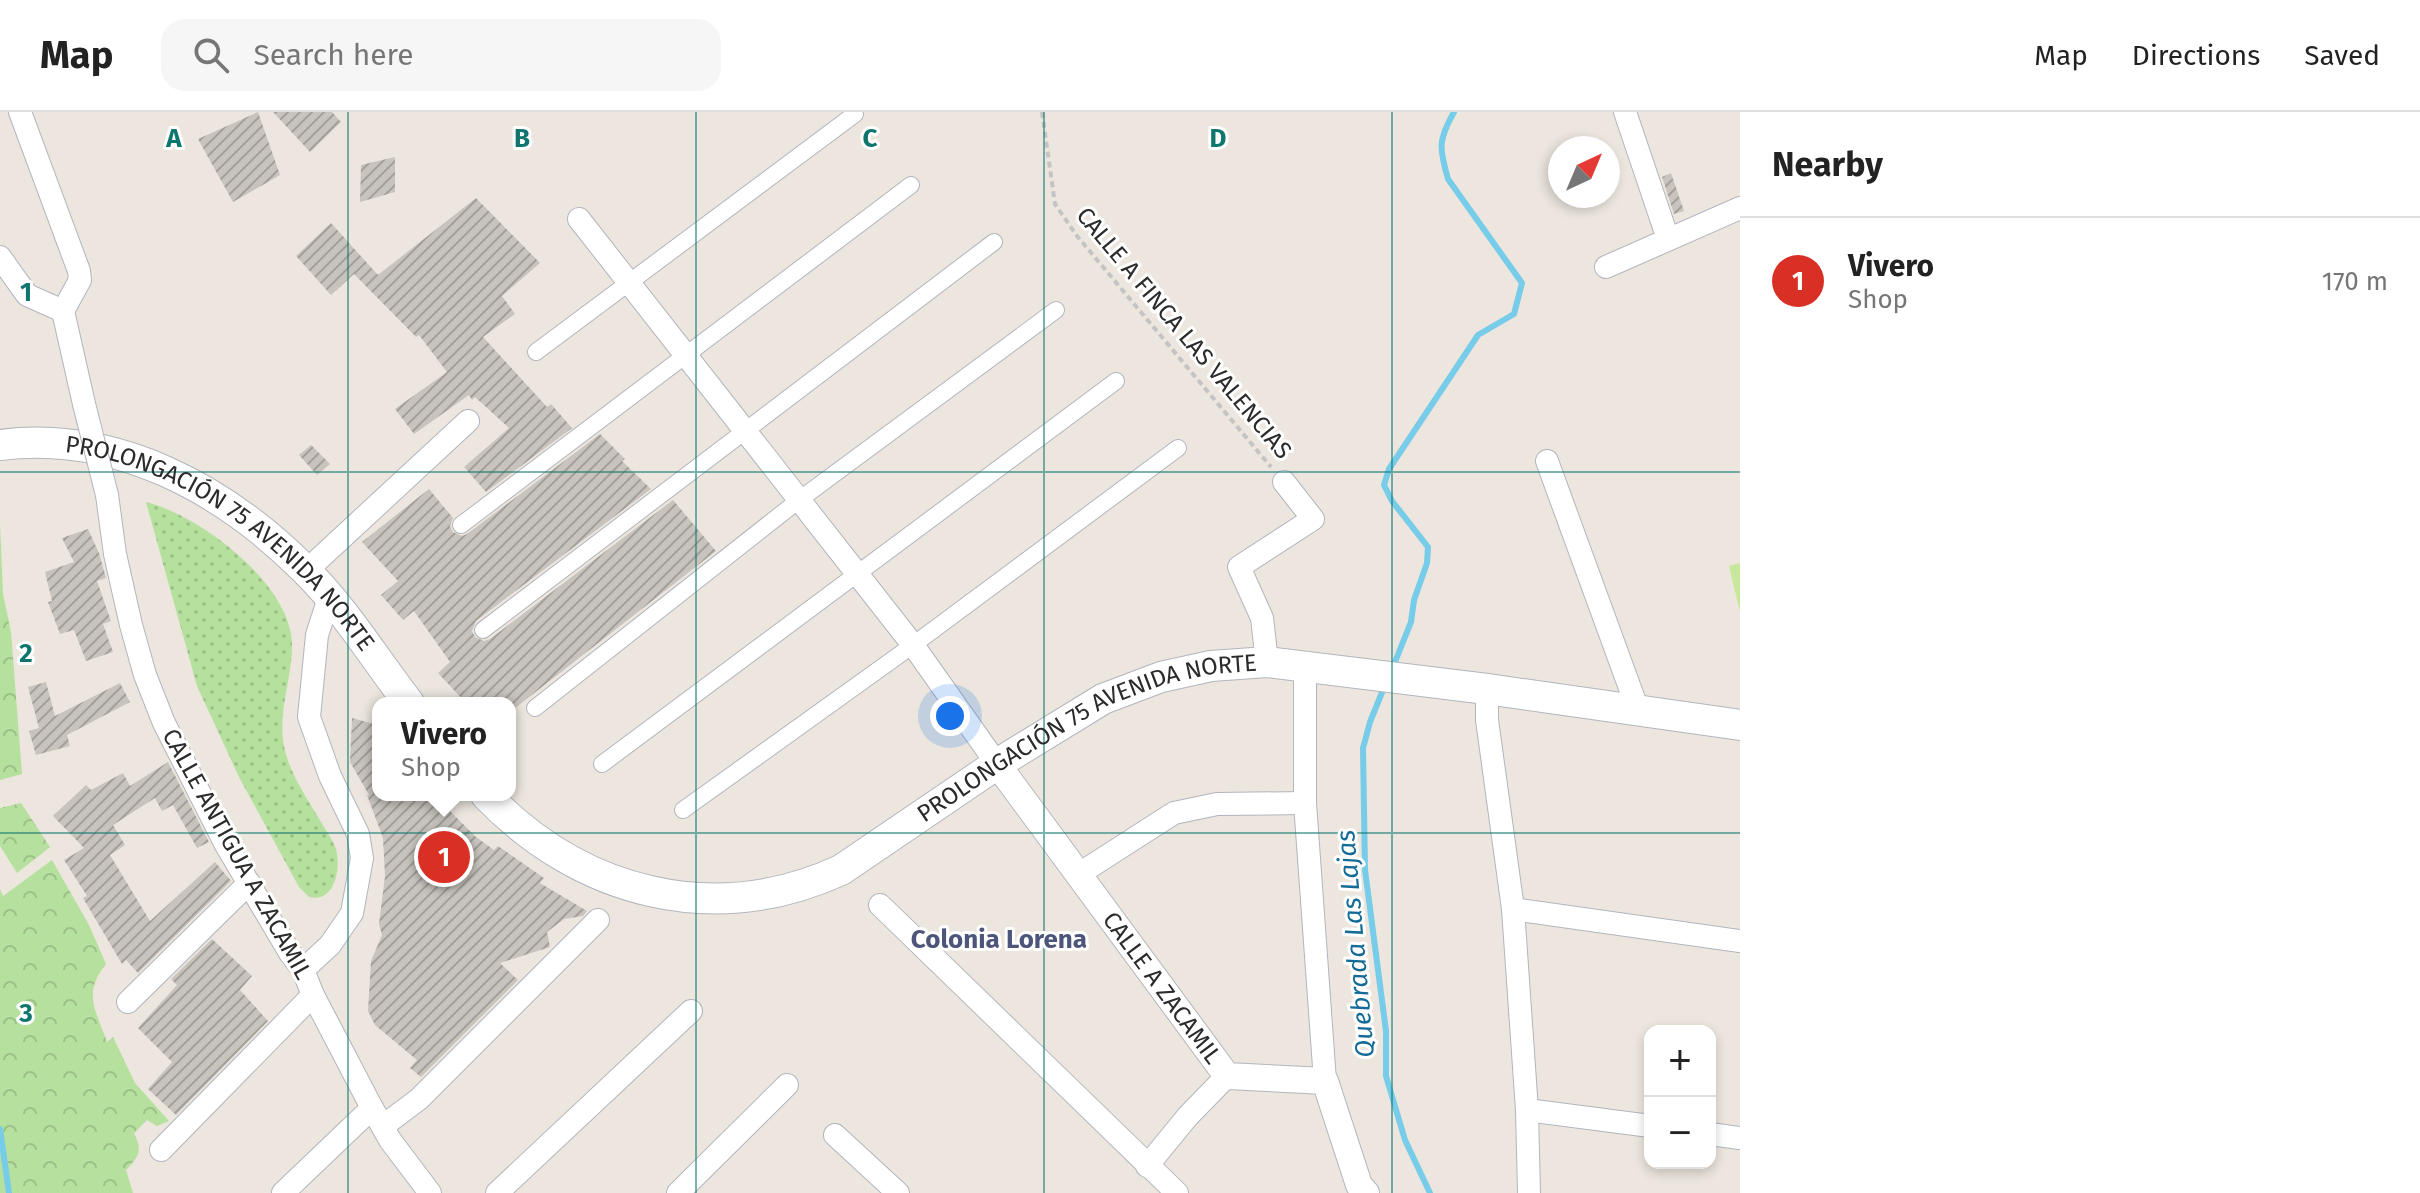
<!DOCTYPE html>
<meta charset="utf-8">
<style>
body{margin:0;font-family:"Fira Sans",sans-serif;background:#f6f6f6;color:#222}
.controls{position:absolute;right:24px;bottom:24px;display:grid;overflow:hidden;border-radius:16px;box-shadow:0 4px 12px #0003}
.controls button{width:72px;height:72px;display:grid;place-items:center;padding:0;border:0;border-bottom:2px solid #e0e0e0;background:#fff;color:#222;font:40px sans-serif}
.compass{position:absolute;left:1548px;top:24px;width:72px;height:72px;border-radius:50%;background:#fff;box-shadow:0 4px 12px #0003;rotate:44deg}
.you{position:absolute;left:950px;top:604px;width:28px;height:28px;margin:-20px;border:6px solid #fff;border-radius:50%;background:#1a73e8;box-shadow:0 0 0 12px #1a73e833}
.badge{display:grid;place-items:center;width:52px;height:52px;border-radius:50%;background:#d93025;color:#fff;font-size:26px;font-weight:700}
.pin{position:absolute;translate:-50% -50%;border:4px solid #fff;box-shadow:0 2px 8px #0006}
.popup{position:absolute;left:372px;top:585px;width:144px;height:104px;box-sizing:border-box;display:grid;place-content:center;border-radius:16px;background:#fff;filter:drop-shadow(0 2px 6px #0005);font-size:26px;white-space:nowrap;color:#767676}
.popup b{font-size:30px;color:#222}
.popup::after{content:'';position:absolute;left:50%;top:100%;margin-left:-16px;border:16px solid transparent;border-top-color:#fff}
.list{margin:0;padding:0;list-style:none}
h2{display:flex;justify-content:space-between;align-items:center;height:104px;margin:0;padding:0 32px;font-size:34px}
h2 small{font-size:26px;font-weight:400;color:#767676}
.list li{display:grid;grid-template-columns:52px 1fr auto;gap:24px;align-items:center;box-sizing:border-box;height:128px;padding:0 32px;border-top:2px solid #e0e0e0}
.list b{display:block;font-size:30px;white-space:nowrap}
.list p{margin:0;font-size:26px;white-space:nowrap;color:#767676}
.list em{font-size:26px;font-style:normal;color:#767676}
.icon{flex:none;width:44px;height:44px;fill:none;stroke:currentColor;stroke-width:2;stroke-linecap:round;stroke-linejoin:round}
.map{position:relative;flex:none;width:1740px;height:1081px;overflow:hidden}
header{display:flex;align-items:center;gap:48px;box-sizing:border-box;height:112px;padding:0 40px;background:#fff;border-bottom:2px solid #e0e0e0}
header strong{font-size:38px}
nav{display:flex;gap:44px;margin-inline-start:auto;font-size:28px}
.search{width:560px;height:72px;background:#f6f6f6;display:flex;align-items:center;gap:20px;box-sizing:border-box;padding:0 28px;border-radius:24px;color:#767676;font-size:30px}
main{display:flex}
aside{flex:1;background:#fff}
.map>svg:first-child{display:block}
</style>
<header>
<strong>Map</strong>
<div class="search"><svg class="icon" aria-label="search" viewBox="0 0 24 24"><circle cx="10" cy="10" r="6"/><path d="M15 15l6 6"/></svg>Search here</div>
<nav><a>Map</a><a>Directions</a><a>Saved</a></nav>
</header>
<main>
<div class="map">
<svg width="1740" height="1081" viewBox="0 0 1740 1081">
<defs>
<pattern id="grass-dots" width="8" height="8" patternUnits="userSpaceOnUse" patternTransform="scale(2)"><rect width="8" height="8" fill="#b5e09d"/><path d="M2 2h.1M6 6h.1" fill="none" stroke="#9cc087" stroke-width="1.8" stroke-linecap="round"/></pattern>
<pattern id="forest-crowns" width="20" height="18" patternUnits="userSpaceOnUse" patternTransform="scale(2)"><rect width="20" height="18" fill="#b5e09d"/><path d="M2 6a3 3 0 1 1 6 0M12 15a3 3 0 1 1 6 0" fill="none" stroke="#9cc087"/></pattern>
<pattern id="building-hatch" width="6" height="6" patternUnits="userSpaceOnUse" patternTransform="scale(2)"><rect width="6" height="6" fill="#c8c4bd"/><path d="M-1 1l2-2M0 6l6-6M5 7l2-2" fill="none" stroke="#a39f9a"/></pattern>
</defs>
<rect width="100%" height="100%" fill="#ece6de"/>
<path fill="url(#grass-dots)" d="M146 390C199 403 290 471 292 531 293 565 277 600 284 634 289 660 305 683 318 705 324 716 332 726 336 737 341 757 335 791 309 785L299 775 239 665 197 574Z"/>
<g fill="url(#forest-crowns)">
<path d="M0 411 3 482 11 520 22 662 0 668Z"/>
<path d="M21 691 50 735 17 761 0 734V696Z"/>
<path d="M52 748 89 813 106 852C82 882 96 898 107 930L113 925 135 971 169 1009 157 1014 147 1008 134 1021C143 1039 139 1044 126 1058L133 1081H0V777L3 784Z"/>
</g>
<path fill="#c7e79a" d="M1740 451V500L1729 454Z"/>
<g fill="none" stroke-linecap="round" stroke-linejoin="round">
<g stroke="#76cce9" stroke-width="6">
<path d="M1393 555 1411 510 1414 488 1427 451 1428 435 1392 389 1384 373 1389 357 1478 223 1514 202 1522 171 1448 67C1439 36 1438 28 1454 0"/>
<path d="M1385 573 1370 610 1363 636 1365 758 1386 919V964L1405 1028 1430 1081"/>
<path d="M0 1017 9 1081"/>
</g>
</g>
<g fill="url(#building-hatch)">
<path d="M258 0 280 63 233 90 198 27Z"/>
<path d="M273 0H332L341 10 310 40Z"/>
<path d="M395 45V80L360 90 361 53Z"/>
<path d="M1671 61 1684 99 1674 102 1662 65Z"/>
<path d="M476 86 540 151 502 184 515 202 483 225 547 295 551 292 572 316 486 380 464 355 509 316 475 285 472 288 469 283 414 322 395 297 447 260 419 223 416 225 354 162 331 183 296 144 331 111 378 163Z"/>
<path d="M600 322 625 347 622 349 651 377 476 509 472 519 475 525 484 529 490 527 673 388 716 439 510 600V591H466L438 561 450 550 414 499 403 508 381 483 398 469 362 430 429 377 453 406 450 414 453 420 462 424 467 422Z"/>
<path d="M311 333 330 352 317 363 299 343Z"/>
<path d="M88 417 99 441 106 466 97 469 111 509 103 512 113 540 86 549 74 518 60 522 48 490 52 489 45 460 74 450 62 426Z"/>
<path d="M46 570 55 604 120 571 130 590 67 623 70 634 36 643 29 619 39 616 28 575Z"/>
<path d="M352 606 378 613V683H434L476 725 494 738 498 734 544 766 540 771 587 799 583 804 564 807 547 820 550 835 500 851 518 868 421 965 410 956 417 948 375 913 368 899 371 849 382 823 379 812 385 764 383 726 367 683H369L350 650Z"/>
<path d="M168 650 209 730 197 736 173 693 162 699 155 686 113 713 125 733 110 743 150 809 215 750 231 769 138 861 126 848 122 852 83 786 87 784 64 748 84 736 53 704 86 673 91 678 123 661 130 674Z"/>
<path d="M212 827 252 864 240 878 268 909 176 1003 148 977 172 950 138 916 177 873 171 867Z"/>
</g>
<g fill="none" stroke-linecap="round" stroke-linejoin="round">
<defs>
<g id="pedestrian">
<path d="M536 240 855 2"/>
<path d="M461 413 911 73"/>
<path d="M483 518 994 130"/>
<path d="M535 596 799 388 1056 198"/>
<path d="M602 652 1116 269"/>
<path d="M683 698 913 533 1178 336"/>
</g>
<g id="minor">
<path d="M20 0 79 159 80 168 63 199"/>
<path d="M1625 0 1668 127"/>
<path d="M579 107 913 533 997 652"/>
<path d="M0 145 27 183 63 199"/>
<path d="M1606 155 1740 96"/>
<path d="M63 199 84 292"/>
<path d="M1547 349 1638 598"/>
<path d="M107 383 115 442 131 513 145 563 164 611 226 733 290 841 303 858 313 883 372 996 390 1028 430 1081"/>
<path d="M306 459 468 309"/>
<path d="M1267 550 1262 506 1239 455 1313 407 1284 370"/>
<path d="M1305 555V691L1325 969"/>
<path d="M1487 577V608L1513 797 1527 998 1529 1081"/>
<path d="M1079 762 1174 701 1217 692 1305 691"/>
<path d="M880 793 1177 1081"/>
<path d="M1513 797 1740 829"/>
<path d="M303 858 330 833 352 801 362 746 358 722 330 664 309 605 317 523 329 486"/>
<path d="M128 890 249 771"/>
<path d="M1527 998 1650 1014"/>
<path d="M383 1014 419 987 598 808"/>
<path d="M1710 1022 1740 1026"/>
<path d="M835 1023 898 1081"/>
<path d="M161 1038 313 883"/>
<path d="M1147 1054 1188 1004 1227 964"/>
<path d="M283 1081 372 996"/>
<path d="M497 1081 691 899"/>
<path d="M678 1081 787 973"/>
</g>
<g id="tertiary">
<path id="s1" d="M997 652 1227 964 1325 969 1359 1073 1366 1081"/>
</g>
<g id="secondary">
<path id="s2" d="M0 333C116 318 224 377 304 457 344 496 375 547 409 591"/>
<path id="s3" d="M486 683C581 782 714 816 841 758L997 652 1103 587 1161 565 1211 554 1267 550 1487 577 1740 613"/>
</g>
</defs>
<use href="#pedestrian" stroke="#b2b5be" stroke-width="18"/>
<use href="#minor" stroke="#b2b5be" stroke-width="24"/>
<use href="#tertiary" stroke="#b2b5be" stroke-width="28"/>
<use href="#secondary" stroke="#b2b5be" stroke-width="32"/>
<path stroke="#c4c4c4" stroke-width="4" stroke-dasharray="6 4" stroke-linecap="butt" d="M1042 0 1055 92 1077 124 1271 355"/>
<use href="#pedestrian" stroke="#fff" stroke-width="16"/>
<use href="#minor" stroke="#fff" stroke-width="22"/>
<use href="#tertiary" stroke="#fff" stroke-width="26"/>
<use href="#secondary" stroke="#fff" stroke-width="30"/>
<defs>
<path id="minor-bridge" d="M84 292 107 383"/>
</defs>
<use href="#minor-bridge" stroke="#b2b5be" stroke-width="24" stroke-linecap="butt"/>
<use href="#minor-bridge" stroke="#fff" stroke-width="22"/>
</g>
<path fill="none" stroke="#0f766e" stroke-width="2" stroke-opacity="0.55" d="M348 0V1081M696 0V1081M1044 0V1081M1392 0V1081M0 360H1740M0 721H1740"/>
<g text-anchor="middle" stroke-width="6" stroke-linejoin="round" paint-order="stroke">
<g font-size="24" fill="#2b2b2b" stroke="#fff">
<text transform="translate(1184 221) rotate(50)" y="8">CALLE A FINCA LAS VALENCIAS</text>
<text dy="8" stroke="none"><textPath href="#s2" startOffset="254">PROLONGACIÓN 75 AVENIDA NORTE</textPath></text>
<text dy="8" stroke="none"><textPath href="#s3" startOffset="672">PROLONGACIÓN 75 AVENIDA NORTE</textPath></text>
<text transform="translate(237 742) rotate(61)" y="8">CALLE ANTIGUA A ZACAMIL</text>
<text dy="8" stroke="none"><textPath href="#s1" startOffset="278">CALLE A ZACAMIL</textPath></text>
</g>
<g font-size="26" font-weight="bold" fill="#4d567a" stroke="#fff">
<text x="999" y="836">Colonia Lorena</text>
</g>
<g font-size="26" font-style="italic" fill="#146b97" stroke="#fff">
<text transform="translate(1355 832) rotate(-95)" y="9">Quebrada Las Lajas</text>
</g>
</g>
<g font-size="26" text-anchor="middle" font-weight="bold" fill="#0f766e" stroke="#fff" stroke-width="6" stroke-linejoin="round" paint-order="stroke">
<text x="174" y="35">A</text>
<text x="522" y="35">B</text>
<text x="870" y="35">C</text>
<text x="1218" y="35">D</text>
<text x="26" y="189">1</text>
<text x="26" y="550">2</text>
<text x="26" y="910">3</text>
</g>
</svg>
<div class="controls">
<button>+</button>
<button>−</button>
</div>
<svg class="compass" viewBox="-18 -18 36 36"><path d="M0-13l5 13h-10z" fill="#e53935"/><path d="M0 13l5-13h-10z" fill="#767676"/></svg>
<div class="you"></div>
<div class="pin badge" style="left:444px;top:745px">1</div>
<div class="popup"><b>Vivero</b>Shop</div>
</div>
<aside>
<h2>Nearby<small></small></h2>
<ul class="list">
<li><span class="badge">1</span><div><b>Vivero</b><p>Shop</p></div><em>170 m</em></li>
</ul>
</aside>
</main>
